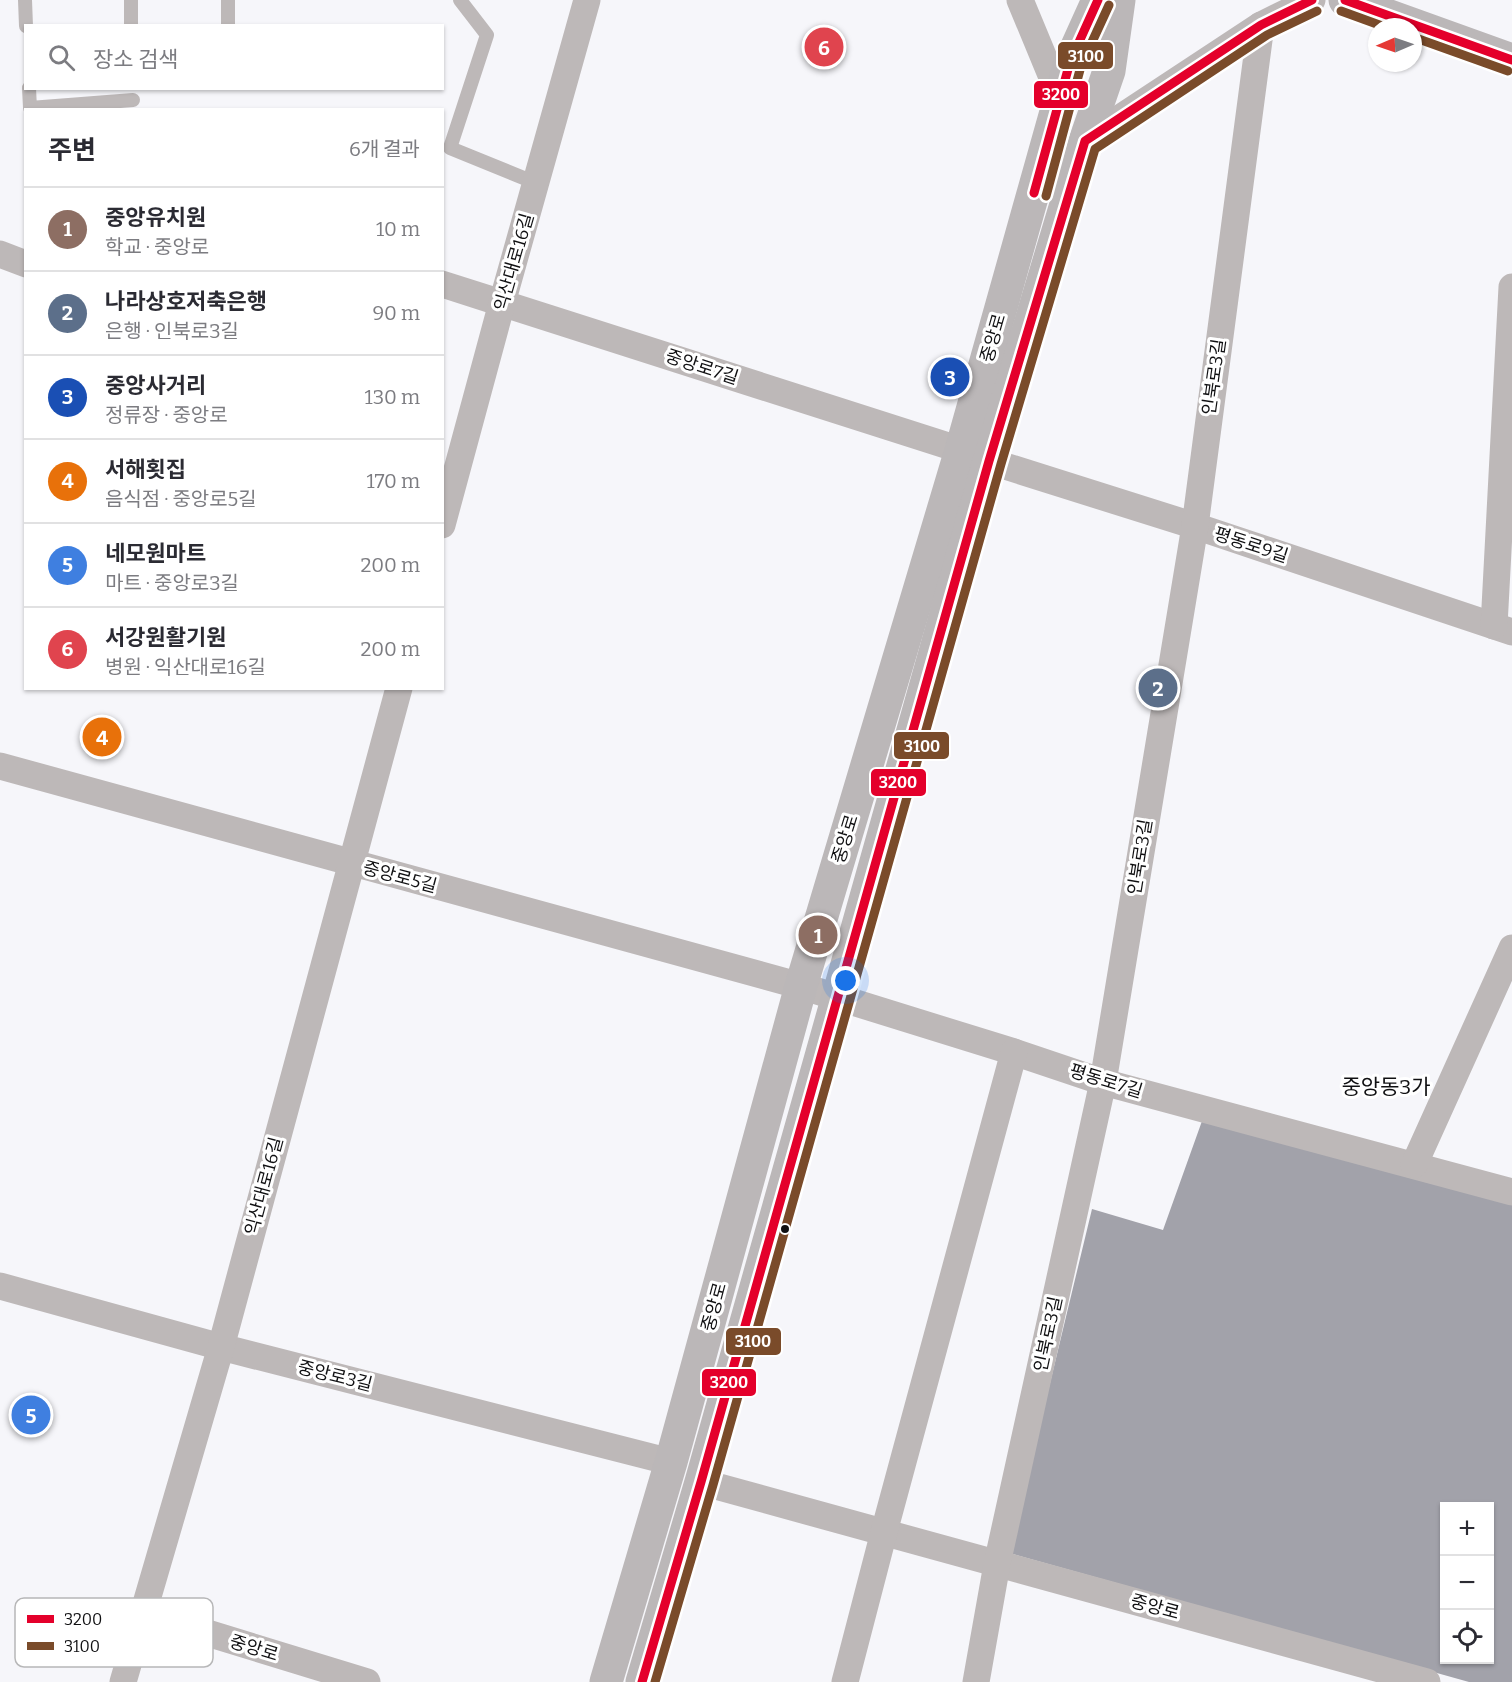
<!DOCTYPE html>
<html lang="ko">
<meta charset="utf-8">
<style>
body{margin:0;font-family:Bitter,"Noto Sans KR",serif;background:#f7f7f7;color:#2b2b33}
.controls{position:absolute;right:18px;bottom:18px;display:grid;overflow:hidden;border-radius:0px;box-shadow:0 2px 4px #0004}
.controls button{width:54px;height:54px;display:grid;place-items:center;padding:0;border:0;border-bottom:2px solid #e1e1e2;background:#fff;color:#2b2b33;font:30px sans-serif}
.compass{position:absolute;left:1368px;top:18px;width:54px;height:54px;border-radius:50%;background:#fff;box-shadow:0 2px 4px #0004;rotate:268deg}
.you{position:absolute;left:846px;top:981px;width:21px;height:21px;margin:-15px;border:4px solid #fff;border-radius:50%;background:#1a73e8;box-shadow:0 0 0 9px #1a73e833}
.badge{display:grid;place-items:center;width:39px;height:39px;border-radius:50%;background:#2563eb;color:#fff;font-size:20px;font-weight:700}
.pin{position:absolute;translate:-50% -50%;border:3px solid #fff;box-shadow:0 2px 6px #0006}
.list{margin:0;padding:0;list-style:none}
h2{display:flex;justify-content:space-between;align-items:center;height:78px;margin:0;padding:0 24px;font-size:26px}
h2 small{font-size:20px;font-weight:400;color:#7c7c81}
.list li{display:grid;grid-template-columns:39px 1fr auto;gap:18px;align-items:center;box-sizing:border-box;height:84px;padding:0 24px;border-top:2px solid #e1e1e2}
.list b{display:block;font-size:22px;white-space:nowrap}
.list p{margin:0;font-size:20px;white-space:nowrap;color:#7c7c81}
.list em{font-size:20px;font-style:normal;color:#7c7c81}
.icon{flex:none;width:33px;height:33px;fill:none;stroke:currentColor;stroke-width:2;stroke-linecap:round;stroke-linejoin:round}
.map{position:relative;flex:none;width:1512px;height:1682px;overflow:hidden}
.search{position:absolute;background:#fff;box-shadow:0 2px 4px #0004;left:24px;top:24px;width:420px;height:66px;display:flex;align-items:center;gap:15px;box-sizing:border-box;padding:0 21px;border-radius:0px;color:#7c7c81;font-size:22px}
.panel{position:absolute;background:#fff;box-shadow:0 2px 4px #0004;left:24px;top:108px;width:420px;height:582px;border-radius:0px}
.map>svg:first-child{display:block}
</style>
<div class="map">
<svg width="1512" height="1682" viewBox="0 0 1512 1682">
<rect width="100%" height="100%" fill="#f6f6fa"/>
<path fill="#a2a2aa" fill-rule="evenodd" d="M1202 1121 1512 1205V1682H1469L1009 1553 1092 1209 1163 1230ZM1444 1506H1490V1660H1444Z"/>
<g fill="none" stroke-linecap="round" stroke-linejoin="round">
<g stroke="#bdb8b8" stroke-width="14">
<path d="M25 0 26 26"/>
<path d="M131 0V26"/>
<path d="M228 0V26"/>
<path d="M460 0 487 35 450 148 536 183"/>
<path d="M29 88 30 108 133 100"/>
</g>
<g stroke="#bdb8b8" stroke-width="27">
<path d="M1020 0 1061 99"/>
<path d="M1085 141 1261 25 1312 0"/>
<path d="M0 254 26 264"/>
<path d="M442 284 961 450"/>
<path d="M989 461 1195 526 1512 632"/>
<path d="M442 525 502 303 587 0"/>
<path d="M1494 626 1512 287"/>
<path d="M0 766 801 986 1014 1052 1103 1082 1512 1192"/>
<path d="M1414 1165 1512 948"/>
<path d="M0 1286 221 1347 671 1462"/>
<path d="M701 1482 1427 1682"/>
<path d="M142 1613 367 1682"/>
<path d="M123 1682 221 1347 399 688"/>
<path d="M845 1682 884 1532 1014 1052"/>
<path d="M976 1682 997 1564 1103 1082 1195 526 1261 25"/>
</g>
<g stroke="#bbb7b8" stroke-width="33">
<path d="M1345 0 1512 60"/>
<path d="M606 1682 671 1462 801 986 961 450 1070 62 1098 0"/>
<path d="M642 1682 701 1482 989 461 1085 141 1109 71 1119 0"/>
</g>
<defs>
<g id="bus-1">
<path d="M1345 0 1512 60"/>
<path d="M1034 193 1070 62 1098 0"/>
<path d="M642 1682 701 1482 989 461 1085 141 1261 25 1312 0"/>
</g>
<g id="bus-2">
<path d="M1341 11 1385 27"/>
<path d="M1413 37 1508 71"/>
<path d="M1046 196 1081 66 1109 5"/>
<path d="M655 1682 713 1485 1001 464 1095 149 1267 35 1317 11"/>
</g>
</defs>
<use href="#bus-1" stroke="#fff" stroke-width="14"/>
<use href="#bus-2" stroke="#fff" stroke-width="14"/>
<use href="#bus-1" stroke="#e4002b" stroke-width="9"/>
<use href="#bus-2" stroke="#7a4b2a" stroke-width="9"/>
</g>
<circle fill="#101012" stroke="#fff" stroke-width="2" cx="785" cy="1229" r="5"/>
<g text-anchor="middle" stroke-width="6" stroke-linejoin="round" paint-order="stroke">
<g font-size="18" fill="#101012" stroke="#fff">
<text transform="translate(514 262) rotate(-74)" y="6">익산대로16길</text>
<text transform="translate(993 338) rotate(-74)" y="6">중앙로</text>
<text transform="translate(702 367) rotate(18)" y="6">중앙로7길</text>
<text transform="translate(1214 377) rotate(-82)" y="6">인북로3길</text>
<text transform="translate(1251 545) rotate(18)" y="6">평동로9길</text>
<text transform="translate(845 839) rotate(-73)" y="6">중앙로</text>
<text transform="translate(1140 857) rotate(-81)" y="6">인북로3길</text>
<text transform="translate(400 877) rotate(15)" y="6">중앙로5길</text>
<text transform="translate(1106 1081) rotate(17)" y="6">평동로7길</text>
<text transform="translate(264 1186) rotate(-75)" y="6">익산대로16길</text>
<text transform="translate(714 1307) rotate(-75)" y="6">중앙로</text>
<text transform="translate(1048 1334) rotate(-78)" y="6">인북로3길</text>
<text transform="translate(335 1376) rotate(14)" y="6">중앙로3길</text>
<text transform="translate(1155 1607) rotate(15)" y="6">중앙로</text>
<text transform="translate(254 1648) rotate(17)" y="6">중앙로</text>
</g>
<g font-size="21" fill="#101012" stroke="#fff">
<text x="1386" y="1094">중앙동3가</text>
</g>
</g>
<rect x="15" y="1598" width="198" height="69" rx="9" fill="#fff" stroke="#b7b7b8" stroke-width="1.5"/>
<rect x="27" y="1615" width="27" height="8" fill="#e4002b"/>
<rect x="27" y="1642" width="27" height="8" fill="#7a4b2a"/>
<g font-size="16" fill="#101012">
<text x="64" y="1625">3200</text>
<text x="64" y="1652">3100</text>
</g>
<g stroke="#fff" stroke-width="2">
<rect x="1057" y="41" width="57" height="29" rx="6" fill="#7a4b2a"/>
<rect x="1033" y="80" width="56" height="29" rx="6" fill="#e4002b"/>
<rect x="893" y="731" width="57" height="29" rx="6" fill="#7a4b2a"/>
<rect x="870" y="768" width="57" height="29" rx="6" fill="#e4002b"/>
<rect x="725" y="1327" width="57" height="29" rx="6" fill="#7a4b2a"/>
<rect x="701" y="1368" width="56" height="29" rx="6" fill="#e4002b"/>
</g>
<g font-size="16" text-anchor="middle" font-weight="bold" fill="#fff">
<text x="1086" y="62">3100</text>
<text x="1061" y="100">3200</text>
<text x="922" y="752">3100</text>
<text x="898" y="788">3200</text>
<text x="753" y="1347">3100</text>
<text x="729" y="1388">3200</text>
</g>
</svg>
<div class="controls">
<button>+</button>
<button>−</button>
<button><svg class="icon" aria-label="locate" viewBox="0 0 24 24"><circle cx="12" cy="12" r="6"/><path d="M12 2v4M12 18v4M2 12h4M18 12h4"/></svg></button>
</div>
<svg class="compass" viewBox="-18 -18 36 36"><path d="M0-13l5 13h-10z" fill="#e53935"/><path d="M0 13l5-13h-10z" fill="#7c7c81"/></svg>
<div class="you"></div>
<div class="pin badge" style="left:818px;top:935px;background:#8d6e63">1</div>
<div class="pin badge" style="left:1158px;top:688px;background:#5c6f8a">2</div>
<div class="pin badge" style="left:950px;top:377px;background:#1a4fb4">3</div>
<div class="pin badge" style="left:102px;top:737px;background:#e8710a">4</div>
<div class="pin badge" style="left:31px;top:1415px;background:#3f7fe0">5</div>
<div class="pin badge" style="left:824px;top:47px;background:#e0444e">6</div>
<div class="search"><svg class="icon" aria-label="search" viewBox="0 0 24 24"><circle cx="10" cy="10" r="6"/><path d="M15 15l6 6"/></svg>장소 검색</div>
<section class="panel">
<h2>주변<small>6개 결과</small></h2>
<ul class="list">
<li><span class="badge" style="background:#8d6e63">1</span><div><b>중앙유치원</b><p>학교 · 중앙로</p></div><em>10 m</em></li>
<li><span class="badge" style="background:#5c6f8a">2</span><div><b>나라상호저축은행</b><p>은행 · 인북로3길</p></div><em>90 m</em></li>
<li><span class="badge" style="background:#1a4fb4">3</span><div><b>중앙사거리</b><p>정류장 · 중앙로</p></div><em>130 m</em></li>
<li><span class="badge" style="background:#e8710a">4</span><div><b>서해횟집</b><p>음식점 · 중앙로5길</p></div><em>170 m</em></li>
<li><span class="badge" style="background:#3f7fe0">5</span><div><b>네모원마트</b><p>마트 · 중앙로3길</p></div><em>200 m</em></li>
<li><span class="badge" style="background:#e0444e">6</span><div><b>서강원활기원</b><p>병원 · 익산대로16길</p></div><em>200 m</em></li>
</ul>
</section>
</div>
